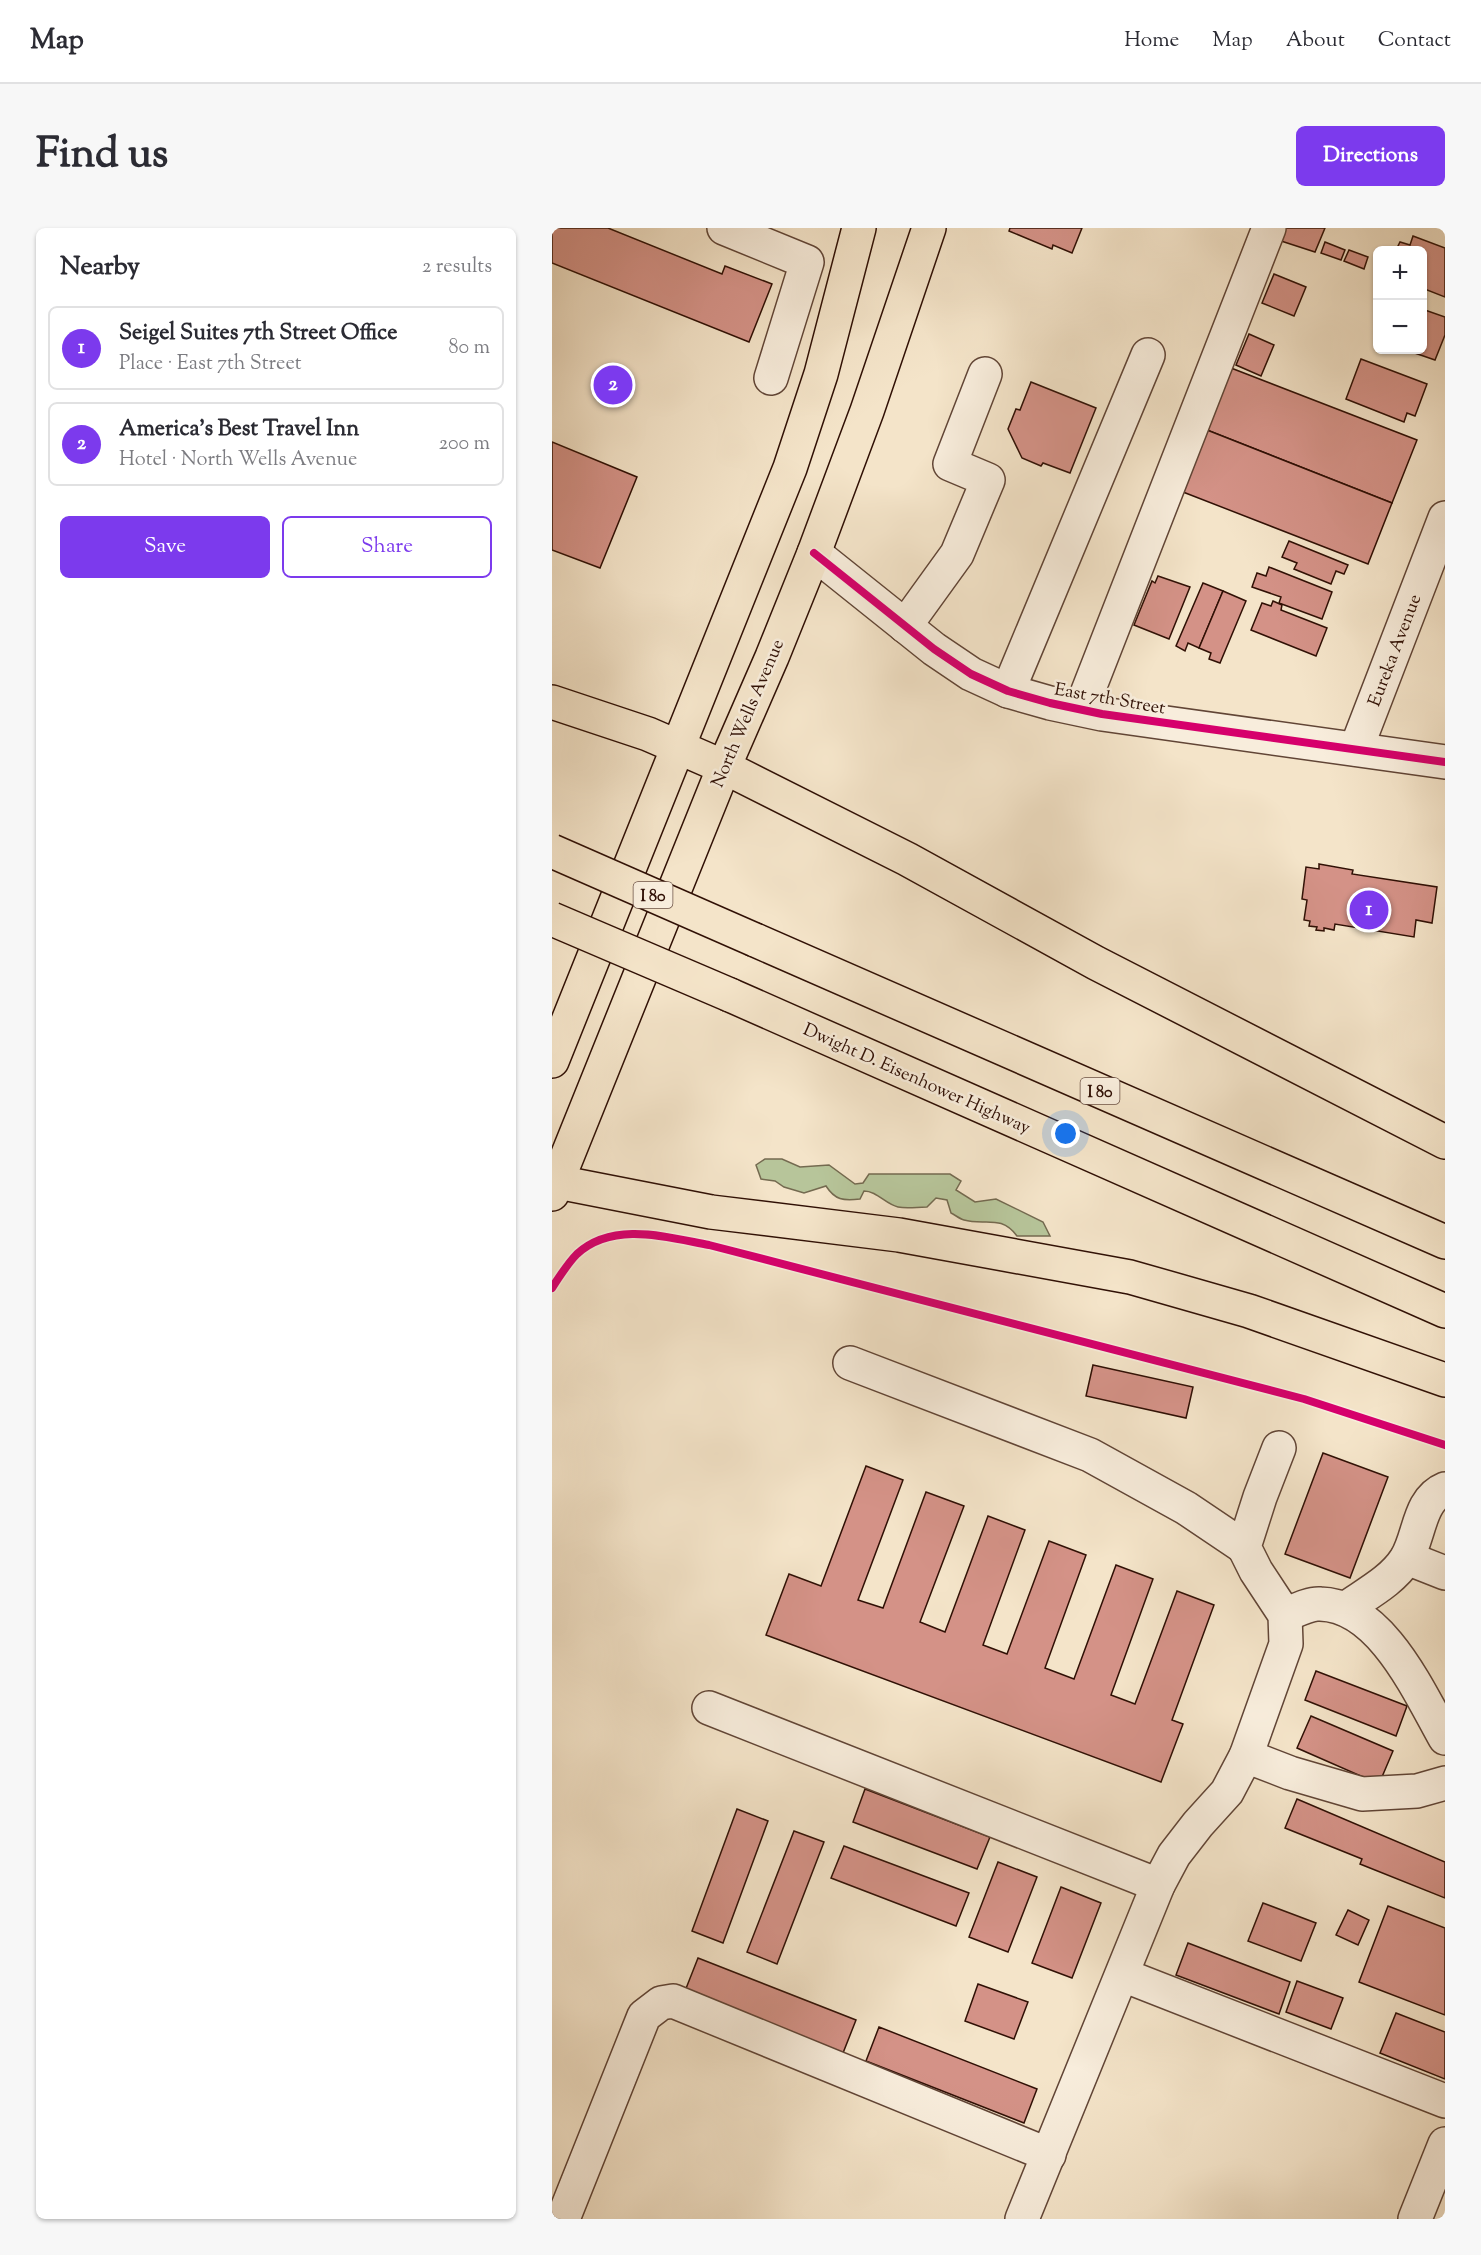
<!DOCTYPE html>
<meta charset="utf-8">
<style>
body{margin:0;font-family:"Sorts Mill Goudy",serif;background:#f7f7f7;color:#2b2b33}
.controls{position:absolute;right:18px;top:18px;display:grid;overflow:hidden;border-radius:9px;box-shadow:0 2px 4px #0004}
.controls button{width:54px;height:54px;display:grid;place-items:center;padding:0;border:0;border-bottom:2px solid #e1e1e2;background:#fff;color:#2b2b33;font:30px sans-serif}
.you{position:absolute;left:514px;top:906px;width:21px;height:21px;margin:-15px;border:4px solid #fff;border-radius:50%;background:#1a73e8;box-shadow:0 0 0 9px #1a73e833}
.badge{display:grid;place-items:center;width:39px;height:39px;border-radius:50%;background:#7c3aed;color:#fff;font-size:20px;font-weight:700}
.pin{position:absolute;translate:-50% -50%;border:3px solid #fff;box-shadow:0 2px 6px #0006}
.list{margin:0;padding:0;list-style:none}
h2{display:flex;justify-content:space-between;align-items:center;height:78px;margin:0;padding:0 24px;font-size:26px}
h2 small{font-size:20px;font-weight:400;color:#7c7c81}
.list li{display:grid;grid-template-columns:39px 1fr auto;gap:18px;align-items:center;box-sizing:border-box;height:84px;margin:0 12px 12px;padding:0 12px;border:2px solid #e1e1e2;border-radius:9px}
.list b{display:block;font-size:22px;white-space:nowrap}
.list p{margin:0;font-size:20px;white-space:nowrap;color:#7c7c81}
.list em{font-size:20px;font-style:normal;color:#7c7c81}
.actions{display:flex;gap:12px;padding:18px 24px}
.actions a{flex:1;padding:14px 0;border:2px solid #7c3aed;border-radius:9px;text-align:center;font-size:21px;color:#7c3aed}
.actions .main{background:#7c3aed;color:#fff}
.map{position:relative;flex:none;width:893px;height:1991px;overflow:hidden;border-radius:9px}
header{display:flex;align-items:center;gap:36px;box-sizing:border-box;height:84px;padding:0 30px;background:#fff;border-bottom:2px solid #e1e1e2}
header strong{font-size:28px}
nav{display:flex;gap:33px;margin-inline-start:auto;font-size:21px}
.intro{display:flex;align-items:center;justify-content:space-between;box-sizing:border-box;height:144px;padding:0 36px}
h1{margin:0;font-size:42px}
.button{padding:15px 27px;border-radius:9px;background:#7c3aed;color:#fff;font-size:21px;font-weight:700}
main{display:flex;gap:36px;padding:0 36px}
aside{flex:1;background:#fff;border-radius:9px;box-shadow:0 2px 4px #0004}
.map>svg:first-child{display:block}
</style>
<header>
<strong>Map</strong>
<nav><a>Home</a><a>Map</a><a>About</a><a>Contact</a></nav>
</header>
<div class="intro"><h1>Find us</h1><a class="button">Directions</a></div>
<main>
<aside>
<h2>Nearby<small>2 results</small></h2>
<ul class="list">
<li><span class="badge">1</span><div><b>Seigel Suites 7th Street Office</b><p>Place · East 7th Street</p></div><em>80 m</em></li>
<li><span class="badge">2</span><div><b>America's Best Travel Inn</b><p>Hotel · North Wells Avenue</p></div><em>200 m</em></li>
</ul>
<div class="actions"><a class="main">Save</a><a>Share</a></div>
</aside>
<div class="map">
<svg width="893" height="1991" viewBox="0 0 893 1991">
<rect width="100%" height="100%" fill="#f4e4c9"/>
<filter id="stains"><feTurbulence type="fractalNoise" baseFrequency=".00333" numOctaves="4"/><feColorMatrix values="0 0 0 0 .2 0 0 0 0 .09 0 0 0 0 .02 0 0 0 .5 -.17"/></filter>
<radialGradient id="worn" r=".72"><stop offset=".6" stop-color="#630" stop-opacity="0"/><stop offset="1" stop-color="#630" stop-opacity=".3"/></radialGradient>
<path fill="#b7c59a" stroke="#746a50" stroke-width="1.5" d="M213 931H230L248 939 277 937 303 956 311 955 317 946H398L409 953 404 962 423 974 444 971 491 994 498 1008H465C449 986 433 998 412 992 408 991 403 987 399 985L395 972 384 970 375 979C365 979 355 981 346 979 333 976 325 963 312 963L308 971C291 973 283 972 274 958L252 965 232 959 223 953 209 951 204 937Z"/>
<g fill="#d49287" stroke="#301005" stroke-width="1.5">
<path d="M0 0H56L170 46 173 38 220 56 197 114 0 35Z"/>
<path d="M458 0H530L520 25 501 17 500 21 457 3Z"/>
<path d="M730 0H773L763 24 726 12Z"/>
<path d="M861 8 893 20V69L870 60V22H844L848 14 858 17Z"/>
<path d="M773 14 793 22 789 32 769 25Z"/>
<path d="M797 22 816 29 812 41 792 33Z"/>
<path d="M722 46 754 59 742 88 710 75Z"/>
<path d="M870 81 893 89V107L883 132 854 122H870Z"/>
<path d="M697 106 722 117 709 148 684 137Z"/>
<path d="M809 131 875 156 863 188 855 185 852 194 794 171Z"/>
<path d="M679 140 865 212 840 275 655 202Z"/>
<path d="M479 154 544 180 518 245 491 235 489 238 470 230 456 201 464 181 468 182Z"/>
<path d="M655 202 840 275 816 336 631 264Z"/>
<path d="M0 214 85 249 48 340 0 322Z"/>
<path d="M737 313 796 337 792 346 784 343 779 356 742 341 745 335 730 329Z"/>
<path d="M717 339 780 364 770 391 727 375 729 369 700 359 705 345 714 348Z"/>
<path d="M606 348 638 359 617 411 582 397 600 353 603 355Z"/>
<path d="M651 355 671 363 647 420 636 415 633 423 624 418Z"/>
<path d="M671 363 694 373 668 435 657 431 659 425 647 420Z"/>
<path d="M721 373 730 377 729 382 775 400 764 428 699 402 710 375 719 378Z"/>
<path d="M767 636 801 642 800 646 885 659 880 695 864 692 862 709 783 696 782 702 772 700V703L764 702 765 699 757 698 758 693 752 692 755 672 750 671 754 639 767 641Z"/>
<path d="M541 1137 641 1159 634 1190 534 1168Z"/>
<path d="M771 1225 836 1249 798 1350 733 1326Z"/>
<path d="M314 1238 351 1252 306 1372 331 1380 374 1264 412 1278 368 1394 393 1404 436 1288 473 1302 431 1417 455 1426 497 1313 534 1327 493 1440 522 1451 564 1337 601 1351 559 1467 583 1476 625 1363 662 1377 620 1492 631 1496 609 1554 214 1407 237 1346 269 1358Z"/>
<path d="M764 1443 855 1478 844 1508 753 1472Z"/>
<path d="M759 1488 841 1523 827 1556 745 1520Z"/>
<path d="M313 1561 438 1609 425 1641 301 1594Z"/>
<path d="M745 1571 893 1634V1670L808 1636 810 1631 733 1600Z"/>
<path d="M185 1581 216 1593 171 1715 140 1703Z"/>
<path d="M242 1603 272 1614 225 1736 195 1724Z"/>
<path d="M292 1618 417 1665 404 1698 279 1650Z"/>
<path d="M446 1634 485 1649 456 1724 417 1709Z"/>
<path d="M509 1659 549 1675 520 1750 480 1735Z"/>
<path d="M711 1675 764 1695 749 1733 696 1713Z"/>
<path d="M836 1678 893 1700V1787L807 1754Z"/>
<path d="M796 1682 817 1692 806 1717 784 1707Z"/>
<path d="M636 1715 738 1754 727 1786 624 1747Z"/>
<path d="M146 1730 304 1792 291 1825 133 1763Z"/>
<path d="M745 1753 791 1770 779 1801 734 1784Z"/>
<path d="M426 1756 476 1774 462 1811 413 1793Z"/>
<path d="M844 1785 893 1804V1851L828 1825Z"/>
<path d="M327 1799 485 1861 472 1895 314 1833Z"/>
</g>
<g fill="none" stroke-linecap="round" stroke-linejoin="round">
<defs>
<g id="minor">
<path d="M172 0 255 34 219 150"/>
<path d="M262 325 382 421 419 446 456 463 498 475 550 486 893 534"/>
<path d="M353 398 405 326 436 252 398 236 433 146"/>
<path d="M456 463 596 127"/>
<path d="M529 481 717 0"/>
<path d="M804 521 893 290"/>
<path d="M298 1135 538 1227 634 1280 692 1319"/>
<path d="M855 1330 893 1345"/>
<path d="M793 1381C814 1366 840 1353 854 1331 868 1309 866 1272 893 1261"/>
<path d="M733 1387C743 1383 758 1375 768 1376 829 1377 867 1464 893 1510"/>
<path d="M157 1480 606 1657"/>
<path d="M694 1528 738 1545 810 1566 865 1563 893 1555"/>
<path d="M571 1747 893 1873"/>
<path d="M11 1991 92 1788 109 1775 121 1773 497 1927"/>
<path d="M470 1991 606 1657 622 1627 646 1596 675 1564 694 1528 734 1416 733 1387 704 1343 692 1319 708 1269 727 1220"/>
<path d="M863 1991 893 1916"/>
</g>
<g id="major">
<path d="M0 833 238 240 269 146 307 0"/>
<path d="M0 966 172 539 220 429 262 325 315 183 377 0"/>
</g>
<g id="highway">
<path d="M0 474 96 506 172 539 355 631 544 735 893 914"/>
<path d="M203 712 893 1014"/>
<path d="M178 767 893 1083"/>
<path d="M0 953 159 984 347 1007 578 1049 697 1083 893 1152"/>
</g>
</defs>
<use href="#minor" stroke="#614536" stroke-width="36"/>
<use href="#major" stroke="#301005" stroke-width="36"/>
<use href="#highway" stroke="#301005" stroke-width="36"/>
<use href="#minor" stroke="#f8eddc" stroke-width="33"/>
<use href="#major" stroke="#f4e4c9" stroke-width="33"/>
<use href="#highway" stroke="#f4e4c9" stroke-width="33"/>
<defs>
<g id="highway-bridge">
<path d="M0 623 203 712"/>
<path d="M0 691 178 767"/>
</g>
</defs>
<use href="#highway-bridge" stroke="#301005" stroke-width="36" stroke-linecap="butt"/>
<use href="#highway-bridge" stroke="#f4e4c9" stroke-width="33"/>
<defs>
<g id="cycleway">
<path d="M262 325 382 421 419 446 456 463 498 475 550 486 893 534"/>
<path d="M0 1060C7 1049 16 1035 25 1026 61 993 114 1009 157 1017L752 1171 893 1217"/>
</g>
</defs>
<use href="#cycleway" stroke="#f8eddc" stroke-width="11"/>
<use href="#cycleway" stroke="#d6006c" stroke-width="8"/>
</g>
<g text-anchor="middle" stroke-width="5" stroke-linejoin="round" paint-order="stroke">
<g fill="#f8eddc" stroke="#6c5246" stroke-width="1.5">
<rect x="81.5" y="654" width="39" height="26" rx="4.5"/>
<rect x="528.5" y="850" width="39" height="26" rx="4.5"/>
</g>
<g font-size="16" font-weight="bold" fill="#301005">
<text x="101" y="673">I 80</text>
<text x="548" y="869">I 80</text>
</g>
<g font-size="18" fill="#301005" stroke="#f8eddc">
<text transform="translate(842 422) rotate(-69)" y="6">Eureka Avenue</text>
<text transform="translate(558 470) rotate(10)" y="6">East 7th Street</text>
<text transform="translate(195 485) rotate(-67)" y="6">North Wells Avenue</text>
<text transform="translate(365 850) rotate(24)" y="6">Dwight D. Eisenhower Highway</text>
</g>
</g>
<rect width="100%" height="100%" filter="url(#stains)"/>
<rect width="100%" height="100%" fill="url(#worn)"/>
</svg>
<div class="controls">
<button>+</button>
<button>−</button>
</div>
<div class="you"></div>
<div class="pin badge" style="left:817px;top:682px">1</div>
<div class="pin badge" style="left:61px;top:157px">2</div>
</div>
</main>
